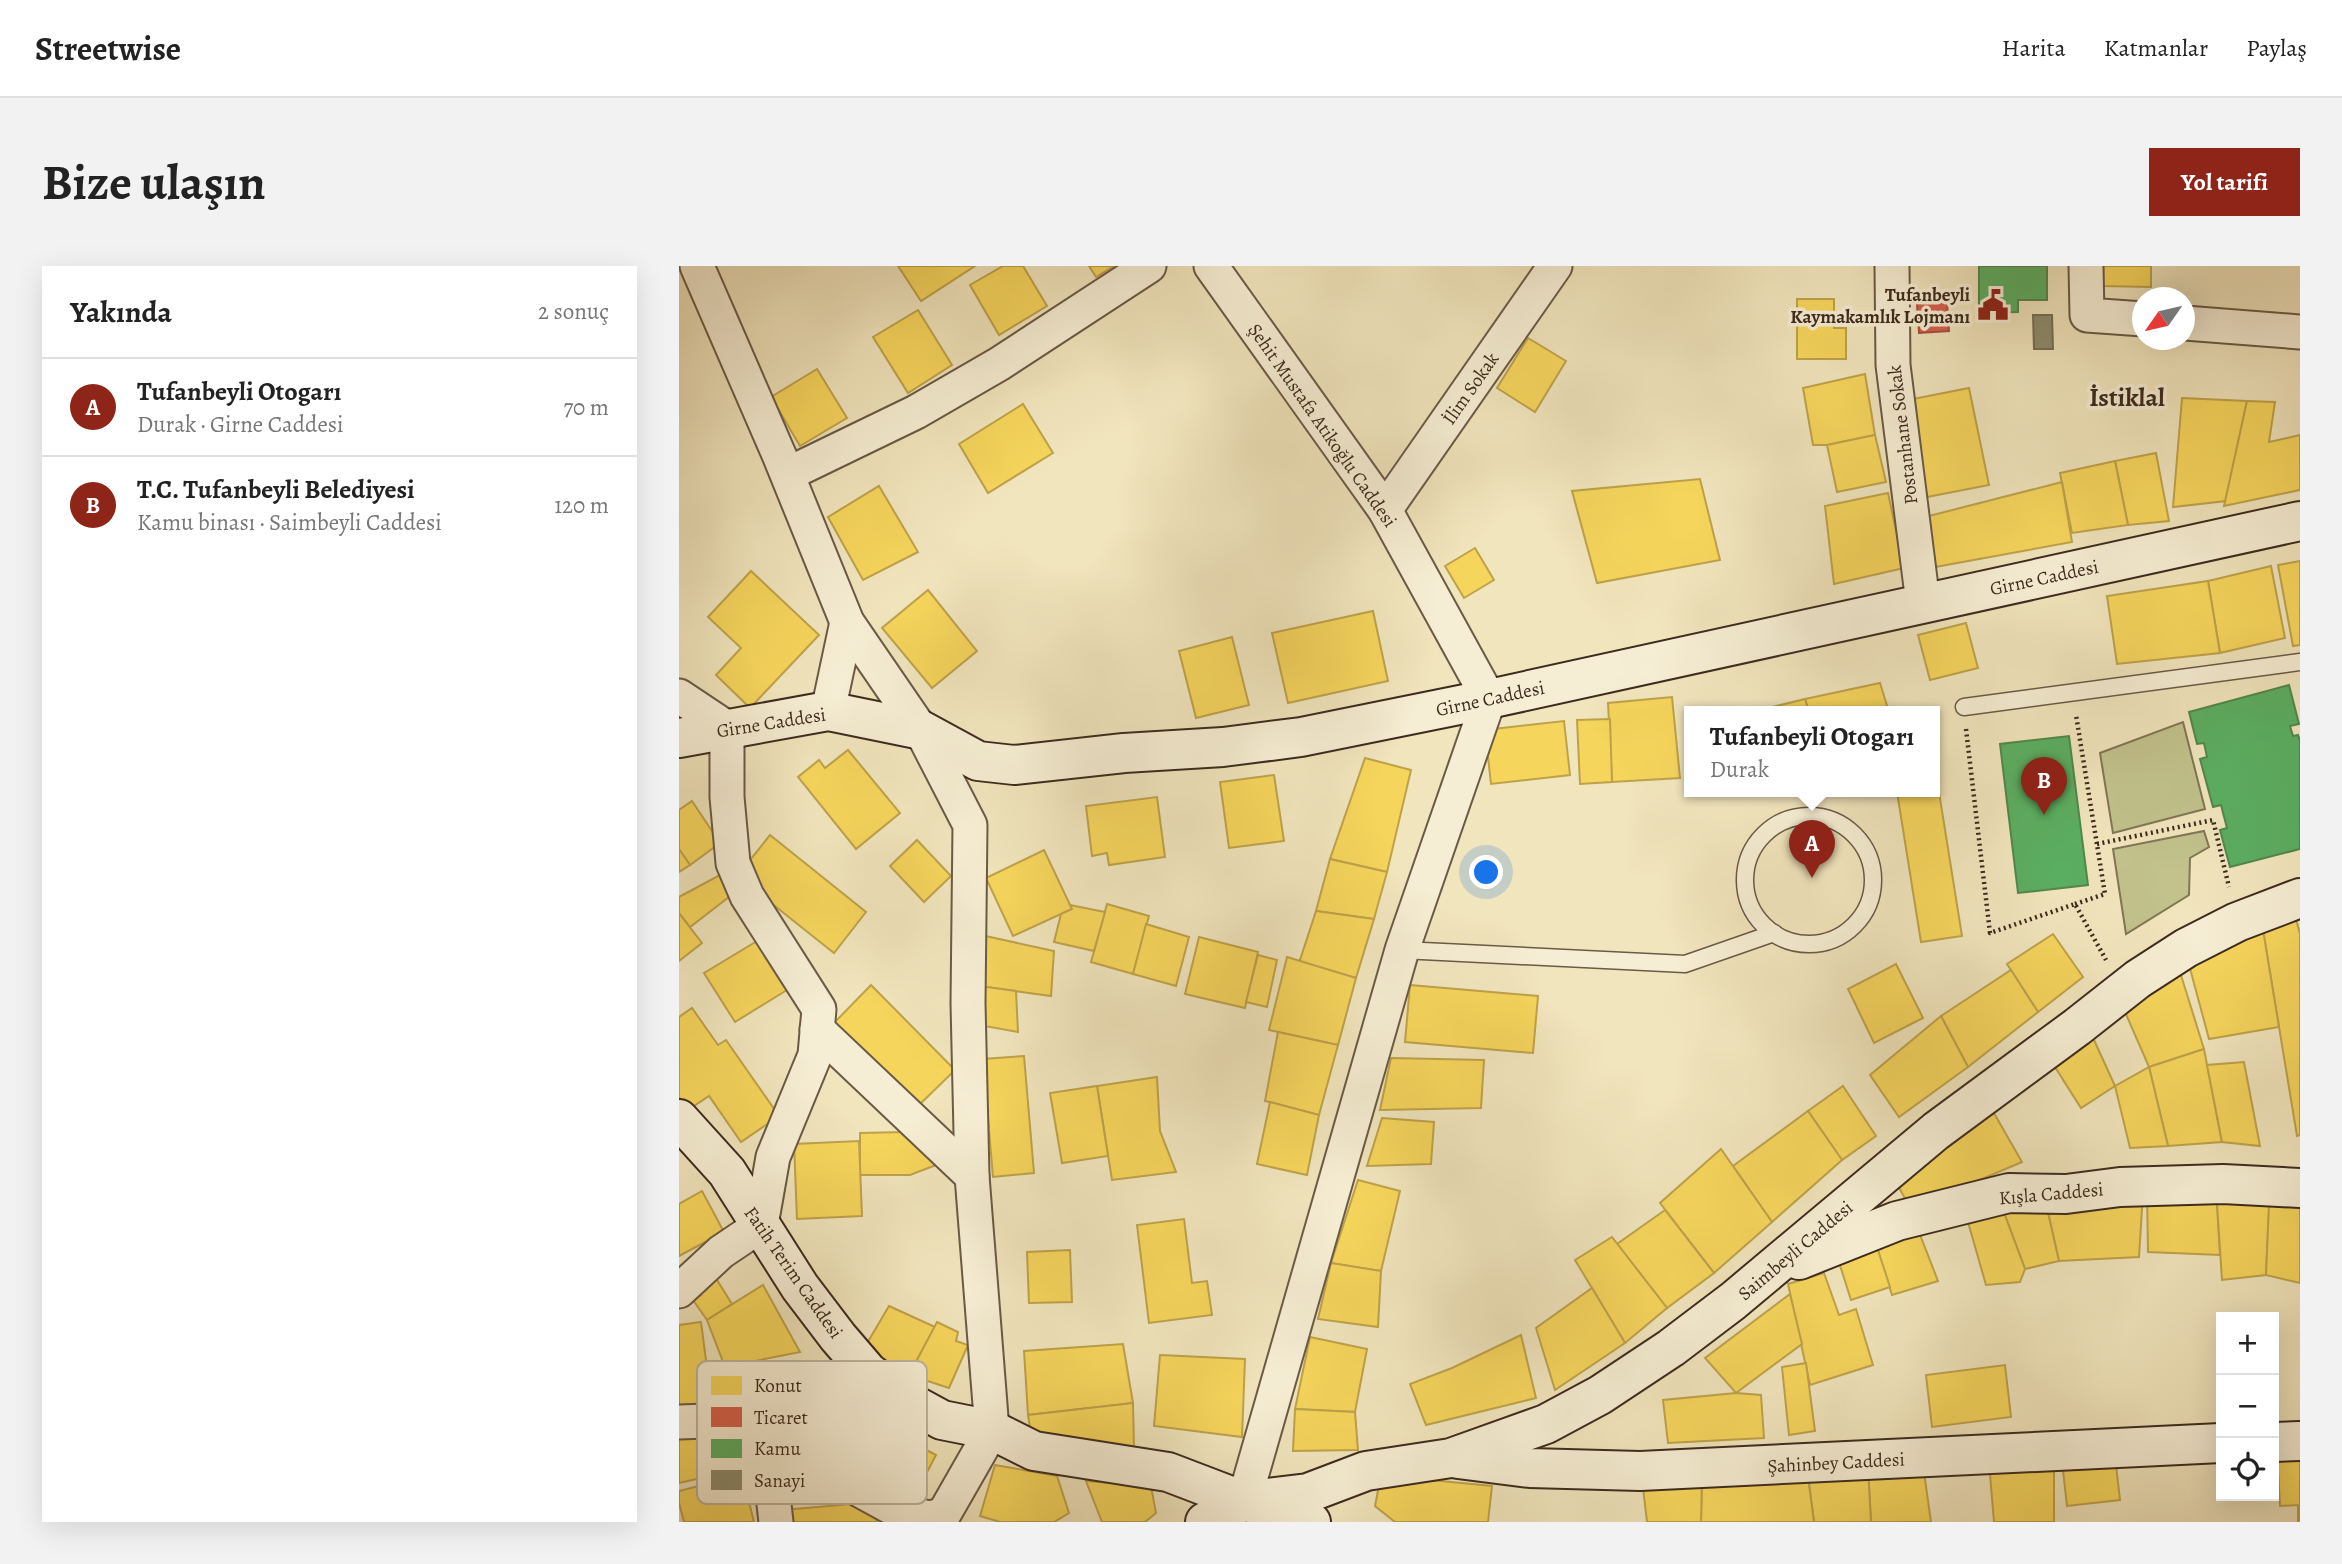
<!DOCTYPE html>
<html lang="tr">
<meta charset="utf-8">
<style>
body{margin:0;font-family:Alegreya,serif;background:#f2f2f2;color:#222}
.controls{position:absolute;right:21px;bottom:21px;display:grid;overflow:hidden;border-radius:0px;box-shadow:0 7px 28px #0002}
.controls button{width:63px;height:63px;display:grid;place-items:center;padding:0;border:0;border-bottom:2px solid #e0e0e0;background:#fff;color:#222;font:35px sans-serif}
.compass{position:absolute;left:1453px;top:21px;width:63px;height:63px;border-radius:50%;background:#fff;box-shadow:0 7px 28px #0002;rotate:236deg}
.you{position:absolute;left:808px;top:607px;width:24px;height:24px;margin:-18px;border:5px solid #fff;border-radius:50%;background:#1a73e8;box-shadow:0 0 0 10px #1a73e833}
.badge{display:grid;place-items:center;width:46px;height:46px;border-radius:50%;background:#8f2418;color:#fff;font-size:23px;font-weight:700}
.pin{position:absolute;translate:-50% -58px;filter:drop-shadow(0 2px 4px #0008)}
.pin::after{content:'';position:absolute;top:37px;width:24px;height:21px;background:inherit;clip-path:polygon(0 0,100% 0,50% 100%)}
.popup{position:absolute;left:1005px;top:440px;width:256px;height:91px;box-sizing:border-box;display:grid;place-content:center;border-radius:0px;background:#fff;filter:drop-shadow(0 2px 5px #0005);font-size:23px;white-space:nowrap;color:#767676}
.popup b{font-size:26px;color:#222}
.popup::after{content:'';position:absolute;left:50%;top:100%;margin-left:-14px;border:14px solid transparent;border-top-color:#fff}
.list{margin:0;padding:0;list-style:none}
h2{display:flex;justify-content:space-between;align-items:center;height:91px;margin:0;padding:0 28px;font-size:30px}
h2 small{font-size:23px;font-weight:400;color:#767676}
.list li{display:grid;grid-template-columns:46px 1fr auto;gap:21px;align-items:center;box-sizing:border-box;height:98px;padding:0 28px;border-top:2px solid #e0e0e0}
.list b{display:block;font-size:26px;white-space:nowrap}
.list p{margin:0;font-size:23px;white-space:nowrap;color:#767676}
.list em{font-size:23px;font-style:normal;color:#767676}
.icon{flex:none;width:38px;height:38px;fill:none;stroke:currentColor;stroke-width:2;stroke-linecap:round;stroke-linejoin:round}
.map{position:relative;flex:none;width:1621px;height:1256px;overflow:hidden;border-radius:0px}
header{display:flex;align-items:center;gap:42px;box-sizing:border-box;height:98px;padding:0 35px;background:#fff;border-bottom:2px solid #e0e0e0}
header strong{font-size:33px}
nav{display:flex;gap:38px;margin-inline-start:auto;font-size:24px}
.intro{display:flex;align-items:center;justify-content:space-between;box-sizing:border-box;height:168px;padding:0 42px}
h1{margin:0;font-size:49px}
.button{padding:18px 32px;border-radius:0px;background:#8f2418;color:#fff;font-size:24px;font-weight:700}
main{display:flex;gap:42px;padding:0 42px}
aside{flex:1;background:#fff;border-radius:0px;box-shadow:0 7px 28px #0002}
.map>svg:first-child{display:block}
</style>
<header>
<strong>Streetwise</strong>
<nav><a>Harita</a><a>Katmanlar</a><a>Paylaş</a></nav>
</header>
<div class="intro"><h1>Bize ulaşın</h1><a class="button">Yol tarifi</a></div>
<main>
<aside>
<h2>Yakında<small>2 sonuç</small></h2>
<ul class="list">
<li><span class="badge">A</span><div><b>Tufanbeyli Otogarı</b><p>Durak · Girne Caddesi</p></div><em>70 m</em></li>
<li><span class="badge">B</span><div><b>T.C. Tufanbeyli Belediyesi</b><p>Kamu binası · Saimbeyli Caddesi</p></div><em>120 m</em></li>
</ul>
</aside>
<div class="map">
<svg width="1621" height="1256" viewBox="0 0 1621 1256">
<rect width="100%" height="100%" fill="#f1e5bd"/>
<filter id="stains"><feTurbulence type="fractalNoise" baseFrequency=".00286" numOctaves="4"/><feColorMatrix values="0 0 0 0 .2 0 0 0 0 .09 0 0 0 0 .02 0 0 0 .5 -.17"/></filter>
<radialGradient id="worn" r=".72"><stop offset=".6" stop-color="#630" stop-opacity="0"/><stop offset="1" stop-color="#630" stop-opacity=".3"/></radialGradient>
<g fill="#c2c28c" stroke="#807656" stroke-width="2">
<path d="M1504 456 1526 543 1434 567 1421 487Z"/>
<path d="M1525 565 1530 581 1511 592 1510 629 1447 668 1434 583Z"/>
</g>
<g fill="#f6d55c" stroke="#bea24a" stroke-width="2">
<path d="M219 0H296L242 35Z"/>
<path d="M324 0H344L368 40 320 69 291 19Z"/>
<path d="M410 0H435L417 11Z"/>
<path d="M1422 0H1472V21L1422 20Z"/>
<path d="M1118 33H1155V62H1167V93H1118Z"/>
<path d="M239 44 273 99 229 127 194 71Z"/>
<path d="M849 72 887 95 856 146 818 122Z"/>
<path d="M138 103 168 152 121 180 92 131Z"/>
<path d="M1186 108 1196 169 1148 179H1134L1124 122Z"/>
<path d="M1290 122 1310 219 1248 231 1229 134Z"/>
<path d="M1503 132 1568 135 1547 235 1494 241Z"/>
<path d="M1568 135 1596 136 1590 176 1621 169V224L1545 240Z"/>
<path d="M344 138 374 187 309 227 280 178Z"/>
<path d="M1196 169 1207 216 1158 226 1148 179Z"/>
<path d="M1477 187 1490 255 1449 259 1436 195Z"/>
<path d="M1436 195 1449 259 1393 267 1381 207Z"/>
<path d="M1021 213 1041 294 918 317 893 225Z"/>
<path d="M1383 216 1393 276 1256 301 1242 252Z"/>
<path d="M200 220 239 286 184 314 149 251Z"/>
<path d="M1209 227 1225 302 1155 318 1146 240Z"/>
<path d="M796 282 815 314 785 332 766 300Z"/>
<path d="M1621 295V379L1614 380 1599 299Z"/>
<path d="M1592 300 1606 372 1541 387 1529 315Z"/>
<path d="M72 305 140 369 71 442 37 409 62 382 29 351Z"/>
<path d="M1529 315 1541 387 1438 398 1428 330Z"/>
<path d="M249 324 298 385 253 422 203 362Z"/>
<path d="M694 345 709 415 609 437 593 367Z"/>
<path d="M1287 357 1299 402 1251 414 1239 369Z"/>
<path d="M553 371 570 439 517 452 500 385Z"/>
<path d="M1201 417 1210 446H1130L1126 433Z"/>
<path d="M993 431 1001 512 933 516 929 437Z"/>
<path d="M1126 433 1130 446H1073Z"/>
<path d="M931 453 933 516 901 518 898 454Z"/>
<path d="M885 455 891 509 812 518 806 464Z"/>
<path d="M169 484 221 547 177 583 119 511 140 494 146 502Z"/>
<path d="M686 492 732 504 708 606 651 593Z"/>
<path d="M595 509 605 575 550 582 541 516Z"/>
<path d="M1256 520H1259L1283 670 1242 676 1218 526H1256Z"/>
<path d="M478 531 486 591 430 599 428 587 413 590 407 540Z"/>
<path d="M13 535 41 577 11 599 0 583V544Z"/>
<path d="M91 569 187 646 155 687 72 621 64 603Z"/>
<path d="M238 574 272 610 245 636 211 600Z"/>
<path d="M0 583 11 599 0 606Z"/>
<path d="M365 584 393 643 334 670 307 612Z"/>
<path d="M651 593 708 606 695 653 637 645Z"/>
<path d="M41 609 50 631 11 661 0 647V631Z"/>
<path d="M428 638 470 650 454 708 412 696Z"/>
<path d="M391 639 426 646 415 685 375 676 382 648 393 643Z"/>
<path d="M637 645 695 653 677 712 620 697Z"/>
<path d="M0 647 23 677 0 695Z"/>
<path d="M1617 653 1621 668V869L1618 870 1584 664Z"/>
<path d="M467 658 510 671 497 720 454 708Z"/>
<path d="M1584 664 1600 761 1530 773 1509 695Z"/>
<path d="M1374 668 1404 711 1359 746 1328 698Z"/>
<path d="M302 669 375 685 372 730 300 720Z"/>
<path d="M520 671 579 686 566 742 506 728Z"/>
<path d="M78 675 108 724 56 756 25 707Z"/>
<path d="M579 689 598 694 588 741 567 736Z"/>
<path d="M608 691 677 712 659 779 590 764Z"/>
<path d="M1217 698 1244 752 1195 777 1169 723Z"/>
<path d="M1332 704 1359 746 1289 801 1262 750Z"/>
<path d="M1501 706 1525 783 1470 801 1443 739Z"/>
<path d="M192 719 276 804 236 843 153 759Z"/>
<path d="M731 719 859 730 854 787 726 776Z"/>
<path d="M300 720 337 725 339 766 300 759Z"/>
<path d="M13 742 39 779 47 774 100 850 62 876 30 830 9 844 0 831V751Z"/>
<path d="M1262 750 1289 801 1220 851 1191 809Z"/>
<path d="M1410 763 1436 820 1402 842 1369 790Z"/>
<path d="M599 766 659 779 640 849 586 835Z"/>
<path d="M1525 783 1543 876 1489 880 1470 801Z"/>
<path d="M345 790 355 907 314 911 304 793Z"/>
<path d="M712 792 805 794 802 842 701 844Z"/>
<path d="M1565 796 1581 880 1543 876 1528 799Z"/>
<path d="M1470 801 1489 880 1451 882 1436 820Z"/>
<path d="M478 811 481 865 497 906 433 914 418 820Z"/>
<path d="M418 820 429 890 383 897 371 827Z"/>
<path d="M1164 820 1197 870 1163 894 1129 845Z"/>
<path d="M591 836 640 849 628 909 578 898Z"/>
<path d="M1312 842 1343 896 1232 943 1214 911Z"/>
<path d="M1129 845 1163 894 1093 956 1054 900Z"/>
<path d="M703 852 755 856 752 898 688 900Z"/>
<path d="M227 866 257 899 231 909H181V867Z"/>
<path d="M180 875 183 950 118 953 115 878Z"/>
<path d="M1042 883 1093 956 1035 1007 981 937Z"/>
<path d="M679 914 721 925 702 1005 652 997Z"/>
<path d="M1537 922 1541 989 1469 986 1468 928Z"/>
<path d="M1537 922 1591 923 1587 1009 1543 1014Z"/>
<path d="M23 925 45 966 0 990V938Z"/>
<path d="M1464 926 1460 991 1380 995 1367 938Z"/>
<path d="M1367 938 1380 995 1346 1003 1324 944Z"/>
<path d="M1590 938 1621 940V1017L1587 1009Z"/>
<path d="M986 944 1035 1007 988 1042 938 978Z"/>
<path d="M1324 944 1346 1003 1341 1016 1307 1019 1287 949Z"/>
<path d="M505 953 513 1017 528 1015 533 1049 470 1057 458 959Z"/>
<path d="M1238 961 1259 1015 1213 1029 1196 975Z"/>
<path d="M933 971 988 1042 946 1077 896 994Z"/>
<path d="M1196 975 1211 1021 1172 1034 1158 990Z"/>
<path d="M391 984 393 1036 350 1037 348 986Z"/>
<path d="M652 997 702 1005 699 1061 639 1053Z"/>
<path d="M33 1006 53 1038 28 1054 14 1034 22 1029 15 1018Z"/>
<path d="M1145 1007 1160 1049 1177 1043 1194 1099 1131 1119 1109 1018Z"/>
<path d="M84 1019 121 1086 46 1101 28 1054Z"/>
<path d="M913 1022 946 1077 876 1124 857 1062Z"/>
<path d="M1111 1028 1123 1078 1057 1127 1026 1092Z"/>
<path d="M210 1040 256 1061 230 1109 184 1084Z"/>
<path d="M22 1056 33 1140 0 1145V1059Z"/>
<path d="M258 1056 279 1066 277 1075 289 1079 270 1122 230 1109Z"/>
<path d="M842 1069 857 1132 747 1159 731 1118 773 1102Z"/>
<path d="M631 1071 688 1083 676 1146 616 1143Z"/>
<path d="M444 1078 454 1137 349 1149 345 1085Z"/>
<path d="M481 1089 566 1093 563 1171 475 1160Z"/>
<path d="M127 1096 168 1131 137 1194 91 1165 113 1113Z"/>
<path d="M1127 1097 1136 1165 1110 1169 1103 1101Z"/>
<path d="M1326 1099 1332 1151 1253 1161 1247 1109Z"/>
<path d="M46 1101 113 1113 91 1165 36 1154Z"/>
<path d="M1057 1127 1082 1129 1085 1172 989 1177 984 1134Z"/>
<path d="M454 1137 455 1183 353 1175 349 1149Z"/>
<path d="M165 1140 257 1189 229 1243 137 1194Z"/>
<path d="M616 1143 676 1146 679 1184 614 1185Z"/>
<path d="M27 1162 39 1208 0 1217V1169Z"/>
<path d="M1621 1185V1254L1619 1255V1239L1601 1240 1598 1186Z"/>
<path d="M1595 1186H1598L1600 1230 1547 1234 1546 1230H1595Z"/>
<path d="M1436 1191 1441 1234 1388 1240 1383 1196Z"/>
<path d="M1375 1194V1256H1315L1310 1196Z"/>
<path d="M316 1199 378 1210 390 1247 375 1256H321L301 1250Z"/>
<path d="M1244 1199 1252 1256H1192L1189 1202Z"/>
<path d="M1189 1202 1192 1256H1135L1128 1203Z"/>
<path d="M1128 1203 1135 1256H1022L1023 1209Z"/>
<path d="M63 1209 75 1256H5L0 1237V1225Z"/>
<path d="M1023 1209 1022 1256H968L963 1213Z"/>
<path d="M710 1210 813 1220 809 1256H716L696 1240 701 1214Z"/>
<path d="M407 1215 472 1220 477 1247 466 1256H423Z"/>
<path d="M196 1236 198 1256H105L104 1244Z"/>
</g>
<path fill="#d6604d" stroke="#a8503f" stroke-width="2" d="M1268 36 1270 65 1240 67 1238 38Z"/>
<g fill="#5aae61" stroke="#51874d" stroke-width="2">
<path d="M1300 0H1368V34H1339V46L1300 47Z"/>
<path d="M1610 419 1620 458 1611 460 1614 470 1619 469 1621 475V583L1551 601 1541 564 1548 562 1542 539 1534 541 1521 493 1528 491 1525 477 1518 478 1510 446Z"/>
<path d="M1390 470 1409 619 1339 627 1321 478Z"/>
</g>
<path fill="#8c8c6e" stroke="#746f56" stroke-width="2" d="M1354 49H1373L1374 83H1355Z"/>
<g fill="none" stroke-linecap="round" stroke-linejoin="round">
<defs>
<g id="lane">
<path d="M1285 441 1621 396"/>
<circle cx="1130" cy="614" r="64"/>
<path d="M723 684 1006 698 1095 667"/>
</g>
<g id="street">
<path d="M532 0 706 244 810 433 723 684 565 1235"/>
<path d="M1213 0 1214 99 1244 337"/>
<path d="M1407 0 1408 49 1464 53"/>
<path d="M1506 57 1621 66"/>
<path d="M109 208 237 146 320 98 470 0"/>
<path d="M706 244 876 0"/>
<path d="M0 430 48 462V531L54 597 68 630 140 743 136 789 94 891 82 959 42 986 0 1025"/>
<path d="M149 445 168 356"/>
<path d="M138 763 293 910"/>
<path d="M0 1156 28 1155 95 1187 124 1193 219 1245 251 1252 265 1248 313 1164 293 910 289 737 291 559 242 464 168 356 101 191 18 0"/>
<path d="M95 1187 93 1221 97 1256"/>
</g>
<g id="secondary">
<path d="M0 472 149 445 242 464 299 495 335 499 445 487 544 481 622 471 810 433 1621 255"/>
<path d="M0 853 48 906 121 1021 159 1071 189 1106 228 1135 263 1154 313 1164 355 1185 489 1206 565 1235 632 1256"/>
<path d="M1120 994 1218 955 1330 927 1387 928 1441 921 1544 918 1621 922"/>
<path d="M1595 1176 1621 1175"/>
<path d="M779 1193 851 1202 961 1205 1542 1177"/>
<path d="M526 1256 565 1235 629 1227 687 1205 772 1192 867 1158 921 1129 992 1082 1054 1035 1257 865 1398 761 1459 713 1507 682 1558 656 1621 632"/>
</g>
</defs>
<use href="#lane" stroke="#6a5a46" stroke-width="19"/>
<use href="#street" stroke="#6a5a46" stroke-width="37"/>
<use href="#secondary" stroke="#3d2b1f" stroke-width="42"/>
<g stroke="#3d2b1f" stroke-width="4.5" stroke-dasharray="2 3.5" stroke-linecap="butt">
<path d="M1287 463 1311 667 1396 638 1427 694"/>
<path d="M1418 578 1534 554 1550 621"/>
<path d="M1396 638 1426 628 1397 449"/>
</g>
<use href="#lane" stroke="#f6eed4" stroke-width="16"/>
<use href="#street" stroke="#f6eed4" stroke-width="33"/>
<use href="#secondary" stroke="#f6eed4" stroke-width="38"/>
</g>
<defs>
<symbol id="civic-bare" viewBox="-9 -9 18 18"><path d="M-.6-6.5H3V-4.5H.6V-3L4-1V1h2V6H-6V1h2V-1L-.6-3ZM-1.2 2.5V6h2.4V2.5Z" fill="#8f2418" stroke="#f6eed4" stroke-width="2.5" paint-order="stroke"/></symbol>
</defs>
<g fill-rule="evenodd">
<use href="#civic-bare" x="1292" y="17" width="44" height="44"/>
</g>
<g text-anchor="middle" stroke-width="7" stroke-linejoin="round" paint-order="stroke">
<g font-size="19" font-weight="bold" fill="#3d2b1f" stroke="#f6eed4" text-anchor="end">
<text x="1291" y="35">Tufanbeyli<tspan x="1291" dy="22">Kaymakamlık Lojmanı</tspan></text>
</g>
<g font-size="19" fill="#3d2b1f" stroke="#f6eed4">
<text transform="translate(791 122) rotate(-55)" y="7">İlim Sokak</text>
<text transform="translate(644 159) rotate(55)" y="7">Şehit Mustafa Atikoğlu Caddesi</text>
<text transform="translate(1223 169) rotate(-97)" y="7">Postanhane Sokak</text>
<text transform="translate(1365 311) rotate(-12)" y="7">Girne Caddesi</text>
<text transform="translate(811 432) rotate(-12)" y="7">Girne Caddesi</text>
<text transform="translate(92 456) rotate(-9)" y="7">Girne Caddesi</text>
<text transform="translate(1372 927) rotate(-5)" y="7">Kışla Caddesi</text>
<text transform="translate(1116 984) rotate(-40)" y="7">Saimbeyli Caddesi</text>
<text transform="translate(115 1006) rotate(55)" y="7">Fatih Terim Caddesi</text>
<text transform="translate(1157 1196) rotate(-3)" y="7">Şahinbey Caddesi</text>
</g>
<g font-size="26" font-weight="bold" fill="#3d2b1f" stroke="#f6eed4">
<text x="1448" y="140">İstiklal</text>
</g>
</g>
<rect x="18" y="1095" width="230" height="143" rx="10" fill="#f6eed4" stroke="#beb49e" stroke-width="2"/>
<rect x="32" y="1110" width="31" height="19" fill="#f6d55c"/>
<rect x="32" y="1141" width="31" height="20" fill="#d6604d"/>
<rect x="32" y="1173" width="31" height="19" fill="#5aae61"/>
<rect x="32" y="1204" width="31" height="20" fill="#8c8c6e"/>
<g font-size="19" fill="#3d2b1f">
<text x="75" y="1126">Konut</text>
<text x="75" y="1158">Ticaret</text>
<text x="75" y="1189">Kamu</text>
<text x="75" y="1221">Sanayi</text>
</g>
<rect width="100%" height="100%" filter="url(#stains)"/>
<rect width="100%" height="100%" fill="url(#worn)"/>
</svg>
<div class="controls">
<button>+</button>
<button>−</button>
<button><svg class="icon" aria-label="locate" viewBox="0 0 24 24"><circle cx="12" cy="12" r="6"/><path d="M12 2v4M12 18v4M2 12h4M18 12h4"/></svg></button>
</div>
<svg class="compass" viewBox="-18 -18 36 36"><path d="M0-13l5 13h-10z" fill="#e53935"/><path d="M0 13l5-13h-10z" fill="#767676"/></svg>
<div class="you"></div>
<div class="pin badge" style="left:1133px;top:612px">A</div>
<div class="popup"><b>Tufanbeyli Otogarı</b>Durak</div>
<div class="pin badge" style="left:1365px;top:549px">B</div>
</div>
</main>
